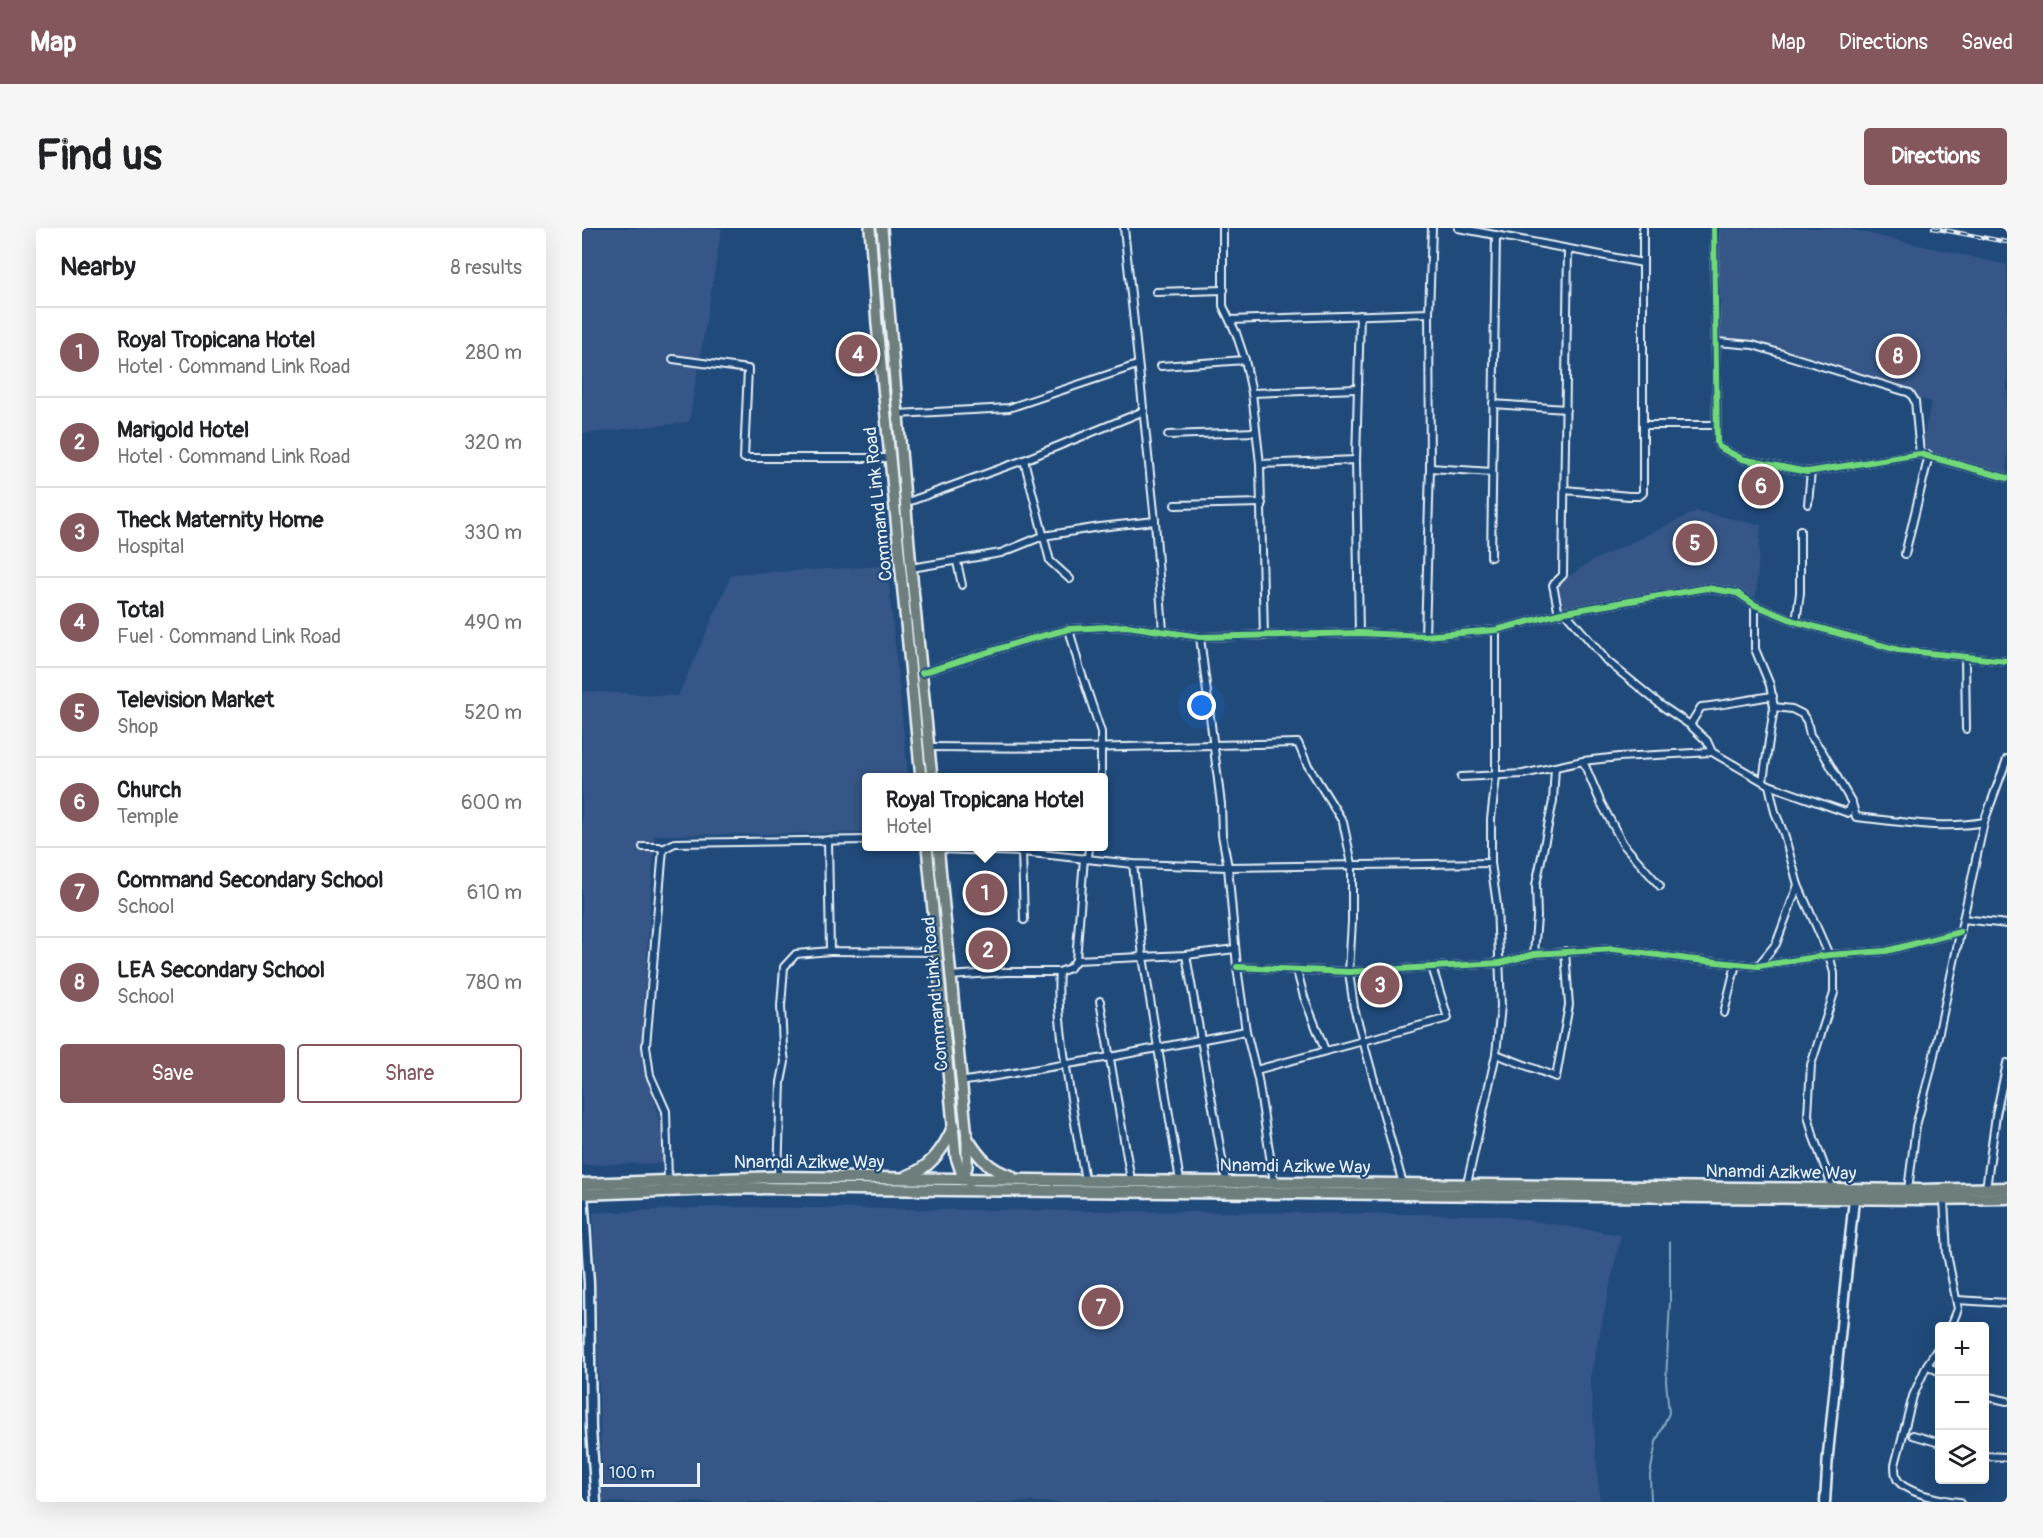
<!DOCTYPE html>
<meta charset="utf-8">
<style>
body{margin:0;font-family:Pangolin,sans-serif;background:#f6f6f6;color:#202124}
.controls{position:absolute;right:18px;bottom:18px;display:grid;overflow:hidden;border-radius:6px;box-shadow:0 6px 24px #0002}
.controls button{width:54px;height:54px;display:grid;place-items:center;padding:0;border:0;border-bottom:2px solid #e0e0e0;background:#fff;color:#202124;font:30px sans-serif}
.scale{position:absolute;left:18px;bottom:15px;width:100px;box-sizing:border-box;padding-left:6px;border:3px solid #e8f1f8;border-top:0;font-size:16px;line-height:21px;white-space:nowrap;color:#e8f1f8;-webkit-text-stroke:4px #1f4a7a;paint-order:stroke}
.you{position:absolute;left:620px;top:478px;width:21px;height:21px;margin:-15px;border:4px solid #fff;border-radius:50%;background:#1a73e8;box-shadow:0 0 0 9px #1a73e833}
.badge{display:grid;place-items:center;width:39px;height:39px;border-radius:50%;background:#84575d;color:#fff;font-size:20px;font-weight:700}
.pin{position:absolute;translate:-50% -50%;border:3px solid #fff;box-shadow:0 2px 6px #0006}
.popup{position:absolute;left:280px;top:545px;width:246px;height:78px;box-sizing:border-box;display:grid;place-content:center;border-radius:6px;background:#fff;filter:drop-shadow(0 2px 4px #0005);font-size:20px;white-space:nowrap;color:#757577}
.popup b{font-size:22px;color:#202124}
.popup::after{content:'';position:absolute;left:50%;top:100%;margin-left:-12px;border:12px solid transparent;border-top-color:#fff}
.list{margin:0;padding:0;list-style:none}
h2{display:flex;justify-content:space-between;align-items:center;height:78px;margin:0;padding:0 24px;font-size:26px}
h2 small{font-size:20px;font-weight:400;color:#757577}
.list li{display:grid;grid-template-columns:39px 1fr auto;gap:18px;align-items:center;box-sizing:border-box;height:90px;padding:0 24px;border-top:2px solid #e0e0e0}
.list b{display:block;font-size:22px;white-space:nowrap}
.list p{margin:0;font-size:20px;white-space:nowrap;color:#757577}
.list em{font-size:20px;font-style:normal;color:#757577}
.actions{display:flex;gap:12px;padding:18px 24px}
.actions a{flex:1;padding:14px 0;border:2px solid #84575d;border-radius:6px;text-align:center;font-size:21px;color:#84575d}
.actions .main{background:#84575d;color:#fff}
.icon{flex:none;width:33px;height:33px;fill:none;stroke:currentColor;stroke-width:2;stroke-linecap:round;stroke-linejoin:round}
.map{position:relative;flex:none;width:1425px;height:1274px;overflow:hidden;border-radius:6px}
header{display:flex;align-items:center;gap:36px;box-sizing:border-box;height:84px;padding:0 30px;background:#84575d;color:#fff}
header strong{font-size:28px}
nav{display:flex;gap:33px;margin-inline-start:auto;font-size:21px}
.intro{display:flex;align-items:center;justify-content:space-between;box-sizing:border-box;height:144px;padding:0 36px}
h1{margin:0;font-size:42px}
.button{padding:15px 27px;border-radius:6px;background:#84575d;color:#fff;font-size:21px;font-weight:700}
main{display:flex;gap:36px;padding:0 36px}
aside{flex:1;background:#fff;border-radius:6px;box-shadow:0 6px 24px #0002}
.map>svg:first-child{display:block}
</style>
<header>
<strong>Map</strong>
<nav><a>Map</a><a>Directions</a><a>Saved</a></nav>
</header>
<div class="intro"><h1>Find us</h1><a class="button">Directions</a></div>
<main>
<aside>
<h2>Nearby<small>8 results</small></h2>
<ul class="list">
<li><span class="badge">1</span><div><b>Royal Tropicana Hotel</b><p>Hotel · Command Link Road</p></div><em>280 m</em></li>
<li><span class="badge">2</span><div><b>Marigold Hotel</b><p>Hotel · Command Link Road</p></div><em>320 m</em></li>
<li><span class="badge">3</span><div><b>Theck Maternity Home</b><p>Hospital</p></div><em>330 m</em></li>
<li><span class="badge">4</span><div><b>Total</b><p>Fuel · Command Link Road</p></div><em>490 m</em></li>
<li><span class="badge">5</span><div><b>Television Market</b><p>Shop</p></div><em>520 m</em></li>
<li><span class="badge">6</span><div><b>Church</b><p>Temple</p></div><em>600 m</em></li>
<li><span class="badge">7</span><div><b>Command Secondary School</b><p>School</p></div><em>610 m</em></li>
<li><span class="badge">8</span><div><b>LEA Secondary School</b><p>School</p></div><em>780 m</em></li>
</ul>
<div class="actions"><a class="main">Save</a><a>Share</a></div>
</aside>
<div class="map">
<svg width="1425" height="1274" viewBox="0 0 1425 1274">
<rect width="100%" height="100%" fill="#1f4a7a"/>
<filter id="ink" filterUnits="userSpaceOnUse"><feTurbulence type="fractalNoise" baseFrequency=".0167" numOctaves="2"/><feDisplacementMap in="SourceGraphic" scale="12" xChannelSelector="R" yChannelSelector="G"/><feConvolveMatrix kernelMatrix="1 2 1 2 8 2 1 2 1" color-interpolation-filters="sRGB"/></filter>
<g filter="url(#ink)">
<g fill="#345786">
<path d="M0 0H140L107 194 0 206Z"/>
<path d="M1135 0H1262L1425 37V250L1339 224 1349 174 1183 120 1137 115Z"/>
<path d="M1115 283 1179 297 1174 369 1133 357 977 383 974 357 1008 334Z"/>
<path d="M305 338 326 549 284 550V605L73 607 60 806 85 935 0 937V463L96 468 150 346Z"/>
<path d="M135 979 913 987 1039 1007 1008 1150 1018 1274H21L11 985Z"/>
</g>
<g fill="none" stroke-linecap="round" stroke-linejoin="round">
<path stroke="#87a8c5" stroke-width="2" d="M1069 1274 1068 1247 1074 1214 1087 1185 1084 1153 1088 1072V1014"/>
<defs>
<g id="street">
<path d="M542 0 573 293 581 403"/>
<path d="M641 0V78L654 105 663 132 670 165 678 236 682 408"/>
<path d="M876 0 1061 35"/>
<path d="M1132 0 1135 214 1137 219 1160 231 1225 244 1338 226 1425 250"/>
<path d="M574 64 642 62"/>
<path d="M648 92 847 85"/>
<path d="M1135 114 1171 117 1328 165 1333 173 1338 226"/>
<path d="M91 131 166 141 162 230H308"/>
<path d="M579 138 663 132"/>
<path d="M670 165 775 161"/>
<path d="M911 176 984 181"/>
<path d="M316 186 427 180 555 137"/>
<path d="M1062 197H1135"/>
<path d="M586 207 674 204"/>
<path d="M442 232 468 333 488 351"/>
<path d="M678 236 774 232"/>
<path d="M848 240 910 244"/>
<path d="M983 262 1047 268H1057L1061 265V0"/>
<path d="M323 275 442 232 562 183"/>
<path d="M1226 276 1229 243"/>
<path d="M593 277 680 275"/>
<path d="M1323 326 1347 227"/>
<path d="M909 329 914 7"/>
<path d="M375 334 380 357"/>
<path d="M329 340 419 325 461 308 518 299 573 293"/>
<path d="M1173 377V421L1188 457 1192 479 1181 553"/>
<path d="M983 384 1025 433 1080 478 1108 497 1125 513 1130 524 1187 557 1266 585 1270 575 1274 589C1315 593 1360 602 1402 594"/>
<path d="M977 386 971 357 981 347 986 21"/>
<path d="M1214 394 1218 365V302"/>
<path d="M487 401 497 438 519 504V550"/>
<path d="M777 405 774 232 778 87"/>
<path d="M843 408 848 240 847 85 850 0"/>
<path d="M618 409 639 576 640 607 646 639 655 739 664 803 676 851 692 954"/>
<path d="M1383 429 1384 501"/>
<path d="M340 445 441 413 487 401 545 398 618 409 777 405 843 408 914 402 983 384 1125 360 1155 365 1173 377 1212 393 1316 422 1425 433"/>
<path d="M1192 479 1210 481 1220 486 1225 493 1228 507 1240 523 1270 575"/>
<path d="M1108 497 1119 479C1143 477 1166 471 1191 468"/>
<path d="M346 519 499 520 716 515 725 536 761 594 770 636V693L767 744 772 780 821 956"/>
<path d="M1001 533 1019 575 1041 616 1078 658"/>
<path d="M879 549 941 546 1001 533 1037 529 1130 524"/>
<path d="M1187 557 1193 584 1202 606 1216 657 1247 727 1252 745V765L1229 837 1226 887 1232 910 1251 961"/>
<path d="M246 612 248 723 355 724"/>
<path d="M61 619H77L81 621 93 615 284 612"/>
<path d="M81 621 64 818 68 847 84 883 86 952"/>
<path d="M356 621 440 624 551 636 646 639 909 635"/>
<path d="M440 624 442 692"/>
<path d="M506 630 507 618"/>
<path d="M551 636 561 729 598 953"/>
<path d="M1381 691 1425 696"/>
<path d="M952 726 955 689 954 657 971 573 973 539"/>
<path d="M604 727 644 953"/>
<path d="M494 732 604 727 653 721"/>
<path d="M1176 738 1194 716 1216 657"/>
<path d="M655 739 767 744 918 735 952 726 1032 721 1105 731 1176 738 1247 727 1304 723 1378 704"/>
<path d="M715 743 722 769 743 822"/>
<path d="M477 744C475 769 478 793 481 818 487 863 495 908 503 952"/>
<path d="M368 748 423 744H477L488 740 494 732 502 630"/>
<path d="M518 773 549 952"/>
<path d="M1142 785 1154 736"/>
<path d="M914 826 974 849 987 777 983 723"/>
<path d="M674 842 866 790 850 739"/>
<path d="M378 854 528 829 664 803"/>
<path d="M196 949 199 854 203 834 201 819 199 778 202 739 214 726 248 723"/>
<path d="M885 956 914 826 919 778 915 677 909 635V591L914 549V402"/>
<path d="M1404 961 1414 887 1425 835"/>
<path d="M1326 962 1334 898 1349 841 1402 594 1425 531"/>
<path d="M1362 971 1365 1026 1376 1081 1369 1098"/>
<path d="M1375 1072 1425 1075"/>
<path d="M1358 1117 1345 1137 1331 1168 1313 1237C1313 1242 1313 1247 1315 1251 1322 1265 1363 1273 1378 1274"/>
<path d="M1345 1137 1358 1144"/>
<path d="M1402 1168 1425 1173"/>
<path d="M1331 1207 1358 1215"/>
<path d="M1402 1228 1425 1229"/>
</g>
<g id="secondary">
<path d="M1 966 7 1055 9 1201 14 1274"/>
<path d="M1243 1274 1246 1226 1272 971"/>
</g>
<g id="primary">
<path d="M288 0 295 96 339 550"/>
<path d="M300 0 329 340 350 550"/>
<path d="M345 618 374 929 381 950 387 954"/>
<path d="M356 618 385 910V939L379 952"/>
</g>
<g id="highway">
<path d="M385 910C396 928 407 942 429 948"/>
<path d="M325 948C349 940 363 919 372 897"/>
<path d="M0 956 196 949 1339 962 1425 960"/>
<path d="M0 966 161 960 1340 971 1425 970"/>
</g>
</defs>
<use href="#street" stroke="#e8f1f8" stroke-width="10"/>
<use href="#secondary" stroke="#e8f1f8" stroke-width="13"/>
<use href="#primary" stroke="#e8f1f8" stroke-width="14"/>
<use href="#highway" stroke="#e8f1f8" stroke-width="15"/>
<use href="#street" stroke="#1f4a7a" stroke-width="6"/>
<use href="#secondary" stroke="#1f4a7a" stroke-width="8"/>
<use href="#primary" stroke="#6d7e7c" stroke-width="9"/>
<use href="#highway" stroke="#6d7e7c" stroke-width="10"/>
<defs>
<path id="rail" d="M1351 0 1425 14"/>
</defs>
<use href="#rail" stroke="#e8f1f8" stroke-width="4.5"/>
<use href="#rail" stroke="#1f4a7a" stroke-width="2" stroke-dasharray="7" stroke-linecap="butt"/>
<defs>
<g id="cycleway">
<path d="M1132 0 1135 214 1137 219 1160 231 1225 244 1338 226 1425 250"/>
<path d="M340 445 441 413 487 401 545 398 618 409 777 405 843 408 914 402 983 384 1125 360 1155 365 1173 377 1212 393 1316 422 1425 433"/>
<path d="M655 739 767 744 918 735 952 726 1032 721 1105 731 1176 738 1247 727 1304 723 1378 704"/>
</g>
</defs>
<use href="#cycleway" stroke="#1f4a7a" stroke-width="10"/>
<use href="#cycleway" stroke="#71d979" stroke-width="6"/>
</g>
</g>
<g text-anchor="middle" stroke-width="4.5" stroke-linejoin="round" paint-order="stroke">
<g font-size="18" fill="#e8f1f8" stroke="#1f4a7a">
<text transform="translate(296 276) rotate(-96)" y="6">Command Link Road</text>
<text transform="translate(353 766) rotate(-95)" y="6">Command Link Road</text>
<text x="227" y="940">Nnamdi Azikwe Way</text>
<text transform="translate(713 938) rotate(1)" y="6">Nnamdi Azikwe Way</text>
<text transform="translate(1199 944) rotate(1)" y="6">Nnamdi Azikwe Way</text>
</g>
</g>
</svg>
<div class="controls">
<button>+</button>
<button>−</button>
<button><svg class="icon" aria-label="layers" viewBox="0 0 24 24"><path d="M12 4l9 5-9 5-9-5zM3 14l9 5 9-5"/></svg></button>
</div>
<div class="scale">100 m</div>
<div class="you"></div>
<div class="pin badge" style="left:403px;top:665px">1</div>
<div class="popup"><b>Royal Tropicana Hotel</b>Hotel</div>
<div class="pin badge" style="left:406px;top:722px">2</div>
<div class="pin badge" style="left:798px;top:757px">3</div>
<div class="pin badge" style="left:276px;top:126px">4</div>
<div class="pin badge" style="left:1113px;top:315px">5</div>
<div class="pin badge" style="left:1179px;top:258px">6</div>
<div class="pin badge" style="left:519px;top:1079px">7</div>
<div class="pin badge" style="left:1316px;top:128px">8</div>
</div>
</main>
